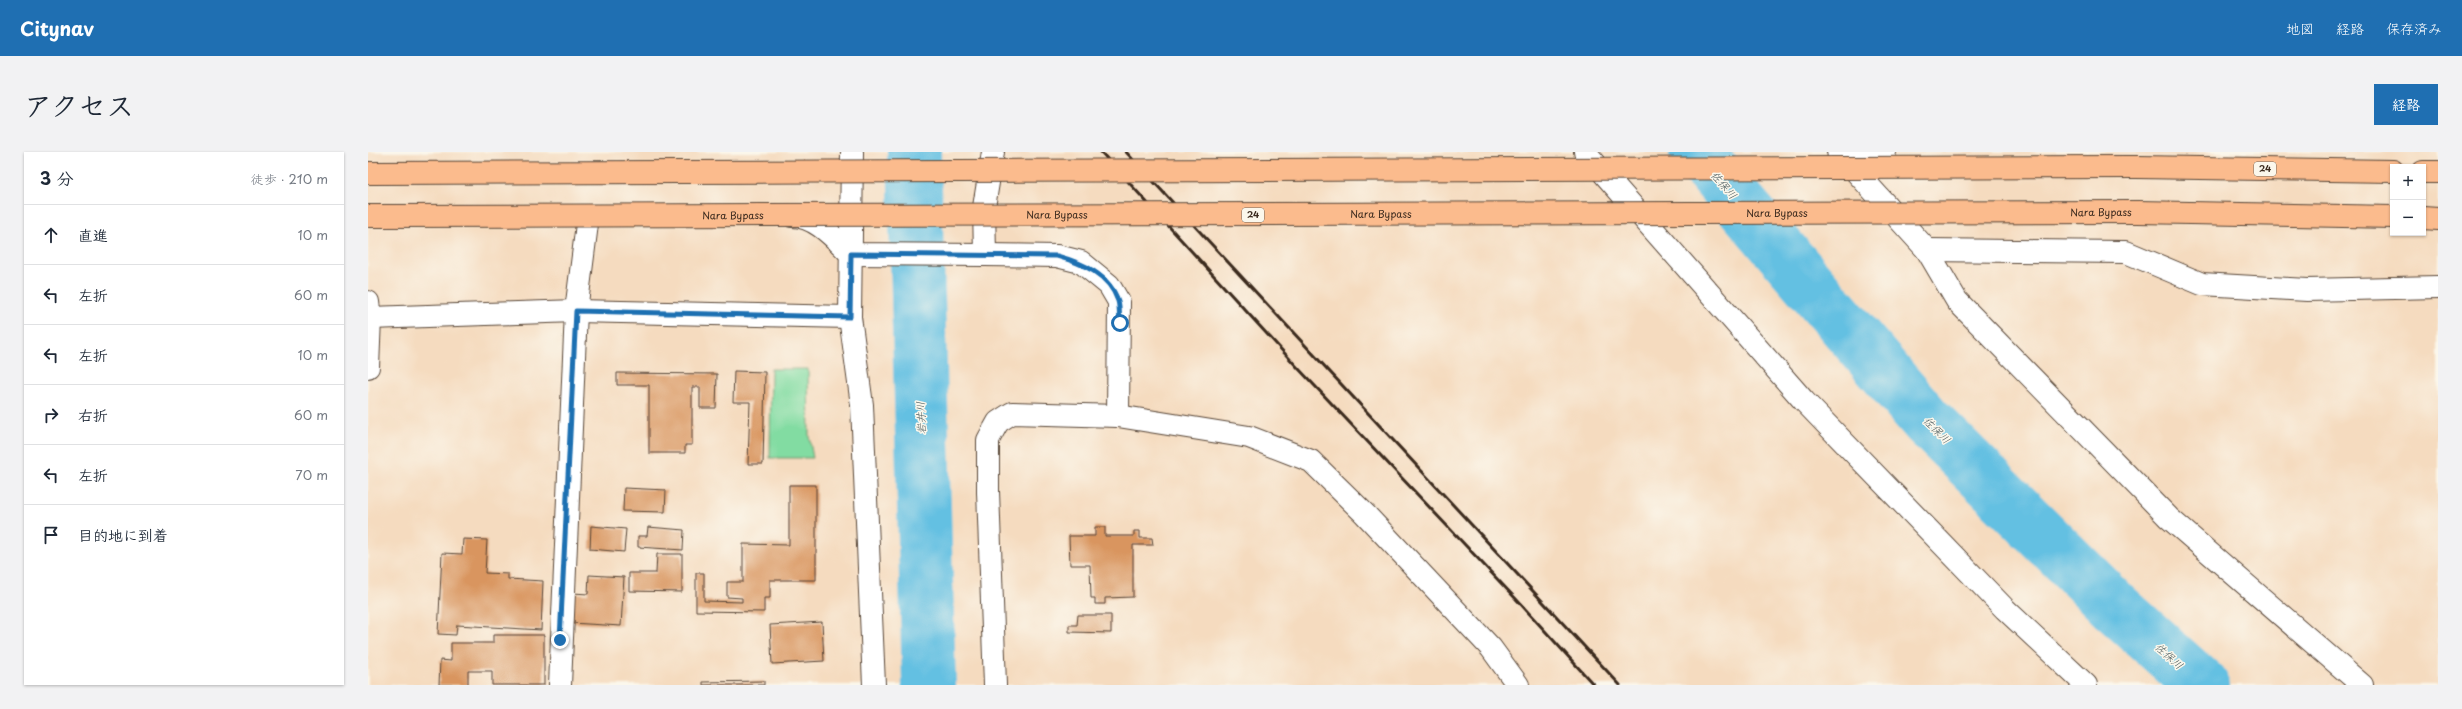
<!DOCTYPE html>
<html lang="ja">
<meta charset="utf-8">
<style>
body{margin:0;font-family:"Playpen Sans","Klee One",sans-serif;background:#f2f2f3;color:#1f2937}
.controls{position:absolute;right:12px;top:12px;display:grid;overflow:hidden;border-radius:0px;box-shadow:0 1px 3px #0004}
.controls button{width:36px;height:36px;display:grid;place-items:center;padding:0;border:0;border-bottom:1px solid #e0e1e3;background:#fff;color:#1f2937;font:20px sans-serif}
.stop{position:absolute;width:12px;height:12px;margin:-9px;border:3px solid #1f6fb2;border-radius:50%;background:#fff}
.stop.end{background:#1f6fb2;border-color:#fff;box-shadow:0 1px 4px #0008}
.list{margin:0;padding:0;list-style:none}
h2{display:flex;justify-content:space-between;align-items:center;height:52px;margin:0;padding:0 16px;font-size:17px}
h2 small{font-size:13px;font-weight:400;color:#747a83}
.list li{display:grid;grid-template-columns:26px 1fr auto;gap:12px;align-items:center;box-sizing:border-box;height:60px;padding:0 16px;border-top:1px solid #e0e1e3}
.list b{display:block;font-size:15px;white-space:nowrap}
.list em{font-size:13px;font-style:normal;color:#747a83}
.icon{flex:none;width:22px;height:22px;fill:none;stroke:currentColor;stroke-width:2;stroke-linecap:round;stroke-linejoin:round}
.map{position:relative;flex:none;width:2070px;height:533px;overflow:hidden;border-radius:0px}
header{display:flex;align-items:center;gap:24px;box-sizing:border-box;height:56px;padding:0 20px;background:#1f6fb2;color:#fff}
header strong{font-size:19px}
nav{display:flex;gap:22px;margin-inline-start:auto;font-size:14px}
.intro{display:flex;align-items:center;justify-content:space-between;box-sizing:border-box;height:96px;padding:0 24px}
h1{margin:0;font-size:28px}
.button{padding:10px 18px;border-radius:0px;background:#1f6fb2;color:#fff;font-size:14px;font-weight:700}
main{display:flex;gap:24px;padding:0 24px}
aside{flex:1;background:#fff;border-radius:0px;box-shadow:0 1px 3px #0004}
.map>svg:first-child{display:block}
</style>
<header>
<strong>Citynav</strong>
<nav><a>地図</a><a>経路</a><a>保存済み</a></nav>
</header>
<div class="intro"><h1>アクセス</h1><a class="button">経路</a></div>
<main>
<aside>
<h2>3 分<small>徒歩 · 210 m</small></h2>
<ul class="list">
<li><svg class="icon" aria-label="ahead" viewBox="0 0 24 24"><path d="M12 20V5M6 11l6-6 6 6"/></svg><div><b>直進</b></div><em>10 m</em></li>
<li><svg class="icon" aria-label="left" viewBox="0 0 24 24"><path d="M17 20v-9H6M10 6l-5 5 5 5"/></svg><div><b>左折</b></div><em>60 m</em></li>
<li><svg class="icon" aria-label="left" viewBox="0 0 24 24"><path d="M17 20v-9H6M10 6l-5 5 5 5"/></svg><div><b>左折</b></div><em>10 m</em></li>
<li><svg class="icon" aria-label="right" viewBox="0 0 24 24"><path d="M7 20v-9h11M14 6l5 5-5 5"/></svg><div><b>右折</b></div><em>60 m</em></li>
<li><svg class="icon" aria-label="left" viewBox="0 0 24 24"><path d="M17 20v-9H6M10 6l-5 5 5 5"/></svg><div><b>左折</b></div><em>70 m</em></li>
<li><svg class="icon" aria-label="arrive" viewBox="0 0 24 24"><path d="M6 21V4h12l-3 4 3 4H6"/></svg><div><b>目的地に到着</b></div></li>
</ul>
</aside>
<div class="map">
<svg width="2070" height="533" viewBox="0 0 2070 533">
<rect width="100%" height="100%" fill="#fbf7ec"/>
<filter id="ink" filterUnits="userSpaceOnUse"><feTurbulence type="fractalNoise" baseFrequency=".025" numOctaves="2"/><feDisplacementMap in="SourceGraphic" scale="8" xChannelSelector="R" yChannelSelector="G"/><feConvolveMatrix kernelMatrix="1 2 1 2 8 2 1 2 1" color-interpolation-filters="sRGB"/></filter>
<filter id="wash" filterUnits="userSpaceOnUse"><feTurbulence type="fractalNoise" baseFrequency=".012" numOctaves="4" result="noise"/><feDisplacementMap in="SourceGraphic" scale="16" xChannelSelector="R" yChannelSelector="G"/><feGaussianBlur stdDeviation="0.9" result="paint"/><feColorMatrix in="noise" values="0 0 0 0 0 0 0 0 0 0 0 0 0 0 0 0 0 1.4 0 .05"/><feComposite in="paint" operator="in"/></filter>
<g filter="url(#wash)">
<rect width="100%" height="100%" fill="#f5dbbf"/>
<path fill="#82dca2" stroke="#5e8360" d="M403 217H440L441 284 445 306H402Z"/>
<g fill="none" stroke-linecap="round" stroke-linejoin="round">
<g stroke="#64c0e2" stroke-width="54">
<path d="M546 0 561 533"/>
<path d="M1328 0 1558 268 1746 454 1834 533"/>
</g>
</g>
<g id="blocks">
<g fill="#d9955f">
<path d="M366 219 397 220 395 312H380L382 250H365Z"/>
<path d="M249 221 349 222 348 256H332V235H324V293H317V301H281V233H249Z"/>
<path d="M421 333H448V428H402V446H396V460L328 459V421H336V449L374 450V446L359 445V430H375V392L421 393Z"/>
<path d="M256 336 298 338 297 360 255 359Z"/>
<path d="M223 374 258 377 256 400 222 397Z"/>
<path d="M280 375 316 378 315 398 270 395V384H279Z"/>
<path d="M727 375H737V384H766V379H772V386H784L785 393H765V445L737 446V452H727V446H723L722 413H702L701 384H727Z"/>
<path d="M95 387 119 388 117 421 140 422V427L175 429 173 478 89 473 88 483 70 482 74 401 94 402Z"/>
<path d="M289 402H314V440L261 439V421H288Z"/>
<path d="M221 423 256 425 253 474 203 471 205 441 220 442Z"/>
<path d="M710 463H743V481L701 480V473H709Z"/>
<path d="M454 470 456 509 404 512 402 473Z"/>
<path d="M125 483H176V533H124V519H100V533H71L72 508 83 509V491H125Z"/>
<path d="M396 529V533H335V530Z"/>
</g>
</g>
</g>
<g filter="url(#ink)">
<use href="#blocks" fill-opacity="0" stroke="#574536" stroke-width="1"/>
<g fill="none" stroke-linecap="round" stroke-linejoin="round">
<defs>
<g id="minor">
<path d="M484 0 482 165 494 253 506 533"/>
<path d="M1217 0 1436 249 1637 457 1718 533"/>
<path d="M1477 7 1517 0"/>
<path d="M424 64C448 64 467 87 483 102L617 103 616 55 625 0"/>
<path d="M1559 98 1758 100 1834 132 1939 138 2070 135"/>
<path d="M0 150 2 166 0 215"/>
<path d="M2 166 208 159 482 165"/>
<path d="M620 339 627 533"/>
<path d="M192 533 208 159 220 64"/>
</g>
<g id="tertiary">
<path d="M1470 0 1559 98 1589 149 1801 366 1994 533"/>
<path d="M617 103 689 104 713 110 741 133 751 150 750 264"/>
<path d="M620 339V288L630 270 644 261 750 264 881 285 943 309 997 362 1123 496 1150 533"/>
</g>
<g id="trunk">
<path d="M1769 15 2025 19"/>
<path d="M2055 20H2070"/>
<path d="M1770 60 2025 65"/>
<path d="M2055 66 2070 67"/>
</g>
</defs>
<use href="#minor" stroke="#574536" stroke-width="24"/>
<use href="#tertiary" stroke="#574536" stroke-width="24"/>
<use href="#trunk" stroke="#574536" stroke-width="24"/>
<use href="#minor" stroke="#fff" stroke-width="22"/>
<use href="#tertiary" stroke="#fff" stroke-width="22"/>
<use href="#trunk" stroke="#fbbb8d" stroke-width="22"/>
<g stroke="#3b2a1e" stroke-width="3">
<path d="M733 0 930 216 1149 448 1226 533"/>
<path d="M758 0 1252 533"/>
</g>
<defs>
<g id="trunk-bridge">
<path d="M0 21 1769 15"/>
<path id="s1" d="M0 64 1770 60"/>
</g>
</defs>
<use href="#trunk-bridge" stroke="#574536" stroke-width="24" stroke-linecap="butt"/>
<use href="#trunk-bridge" stroke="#fbbb8d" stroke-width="22"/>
</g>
</g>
<g fill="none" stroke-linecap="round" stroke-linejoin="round" filter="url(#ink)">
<path stroke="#1f6fb2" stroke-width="5" d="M192 488 208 159 482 165 483 102 689 104C714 111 741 122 750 149 752 155 751 164 752 171"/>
</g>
<g text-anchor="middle" stroke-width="3" stroke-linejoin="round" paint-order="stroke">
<g fill="#fbf7ec" stroke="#75685c" stroke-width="1">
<rect x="1886" y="10" width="22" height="14" rx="3"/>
<rect x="874" y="56" width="22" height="14" rx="3"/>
</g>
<g font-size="9" font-weight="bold" fill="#3b2a1e">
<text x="1897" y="20">24</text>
<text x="885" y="66">24</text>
</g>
<g font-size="10" fill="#3b2a1e" stroke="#fbf7ec">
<text dy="4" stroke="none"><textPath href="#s1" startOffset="1409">Nara Bypass</textPath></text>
<text dy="4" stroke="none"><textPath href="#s1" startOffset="1733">Nara Bypass</textPath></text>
<text dy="4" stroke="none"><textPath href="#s1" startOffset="1013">Nara Bypass</textPath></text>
<text dy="4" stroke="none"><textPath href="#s1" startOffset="689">Nara Bypass</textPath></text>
<text dy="4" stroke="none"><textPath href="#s1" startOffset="365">Nara Bypass</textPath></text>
</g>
<g font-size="11" font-style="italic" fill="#475759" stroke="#fbf7ec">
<text transform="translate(1356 33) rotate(49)" y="4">佐保川</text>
<text transform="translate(553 266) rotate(-92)" y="4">岩井川</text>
<text transform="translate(1569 278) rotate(45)" y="4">佐保川</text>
<text transform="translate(1801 504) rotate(42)" y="4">佐保川</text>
</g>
</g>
</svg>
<div class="controls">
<button>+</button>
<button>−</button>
</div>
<div class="stop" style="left:752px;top:171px"></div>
<div class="stop end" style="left:192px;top:488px"></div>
</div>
</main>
